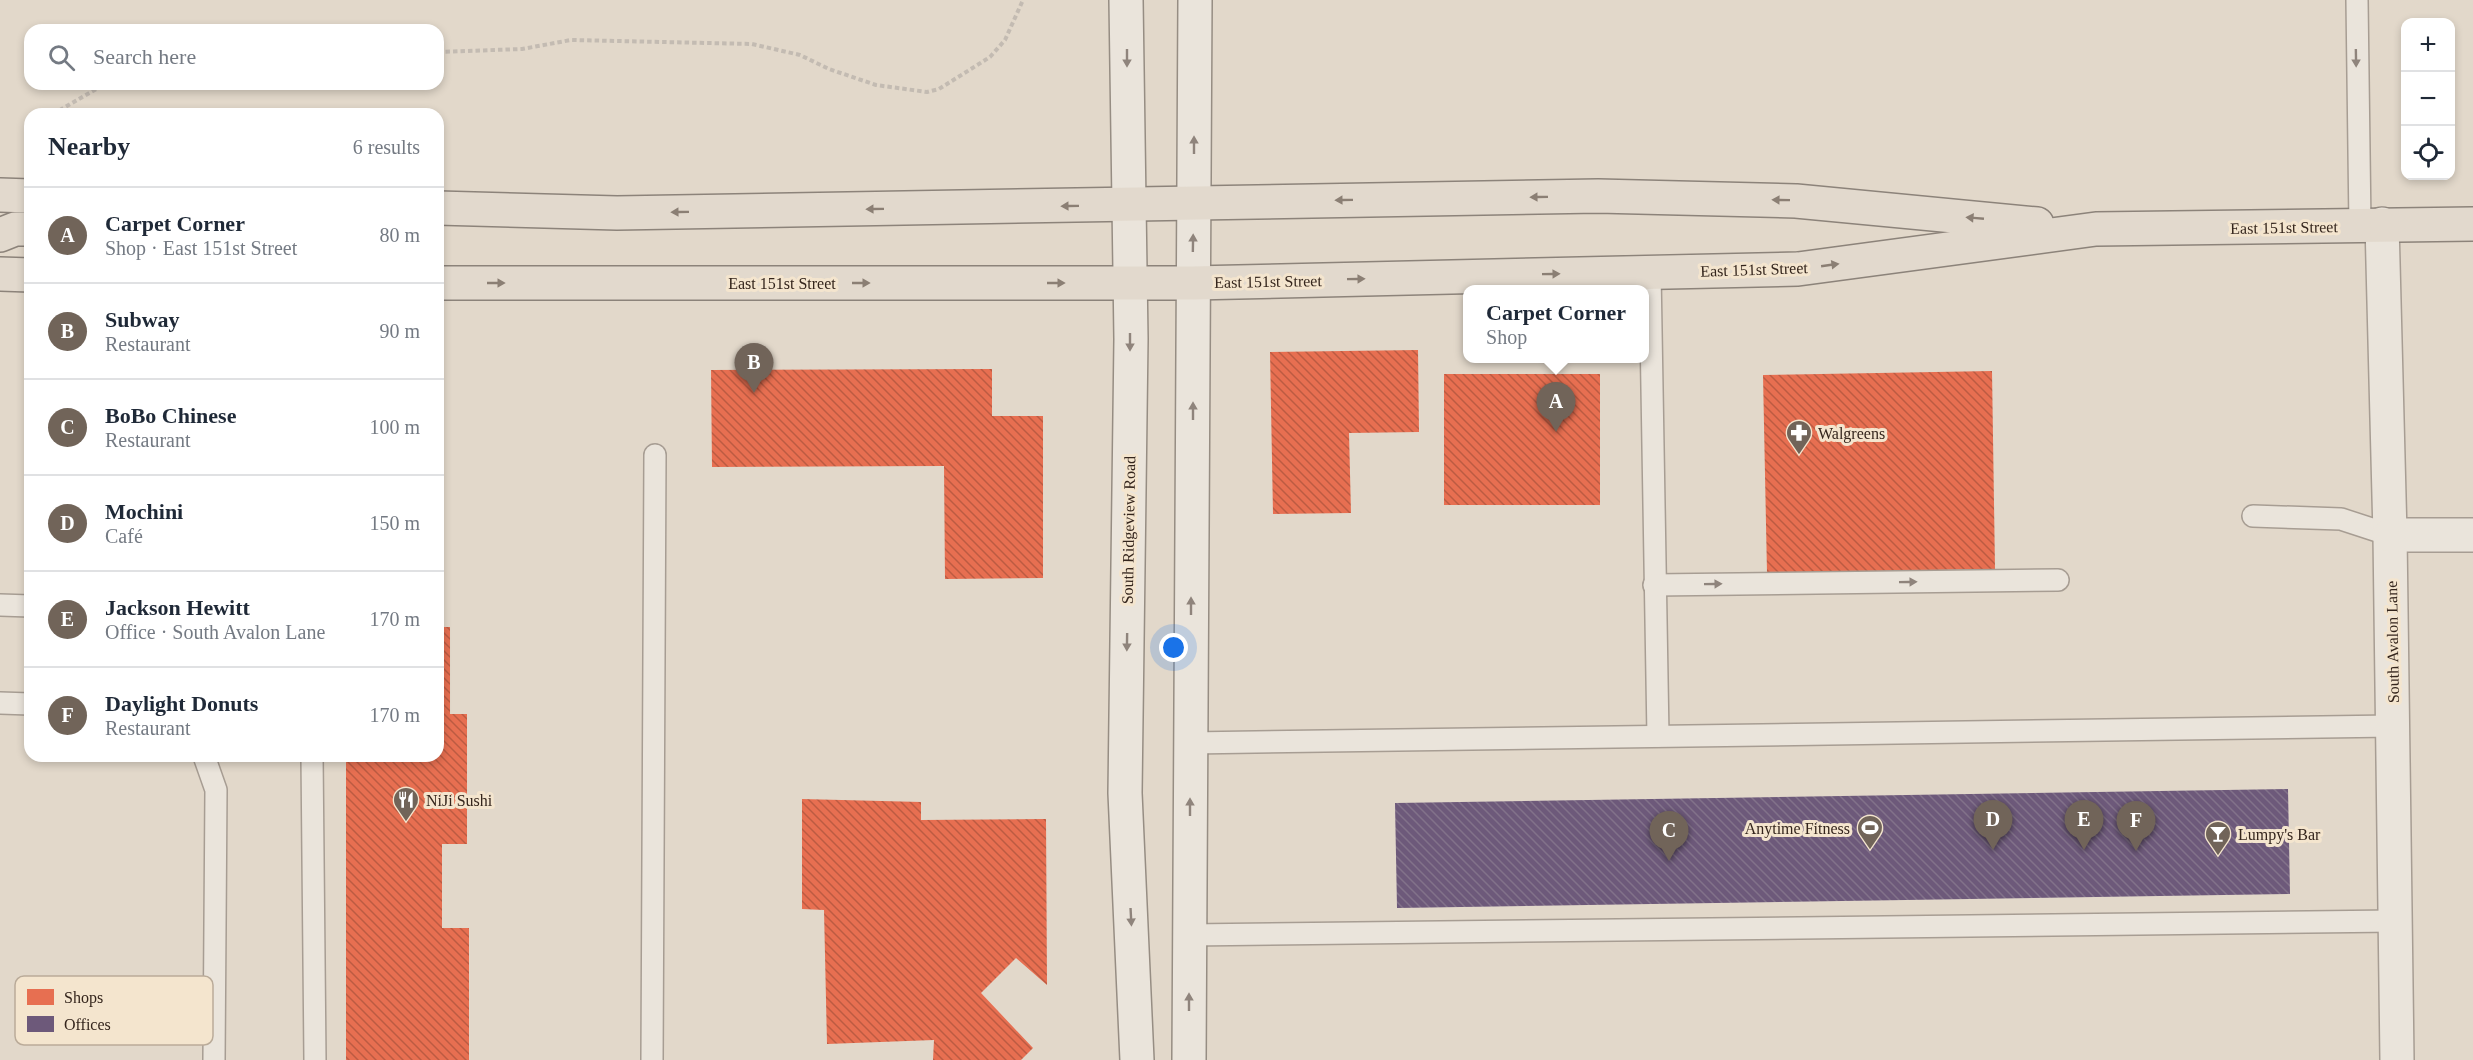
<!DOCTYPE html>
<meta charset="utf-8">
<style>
body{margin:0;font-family:Georgia,serif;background:#f6f6f7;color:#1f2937}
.controls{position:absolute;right:18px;top:18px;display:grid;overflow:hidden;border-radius:12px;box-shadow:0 3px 9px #0003}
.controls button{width:54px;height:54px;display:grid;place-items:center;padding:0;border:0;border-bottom:2px solid #e0e1e3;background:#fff;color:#1f2937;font:30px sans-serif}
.you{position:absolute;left:1174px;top:648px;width:21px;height:21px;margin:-15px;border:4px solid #fff;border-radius:50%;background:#1a73e8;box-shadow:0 0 0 9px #1a73e833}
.badge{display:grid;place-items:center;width:39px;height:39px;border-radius:50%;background:#716459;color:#fff;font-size:20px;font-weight:700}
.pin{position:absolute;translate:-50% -50px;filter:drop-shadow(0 2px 3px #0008)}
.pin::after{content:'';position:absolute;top:32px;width:21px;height:18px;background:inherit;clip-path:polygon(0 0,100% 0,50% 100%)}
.popup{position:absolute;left:1463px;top:285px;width:186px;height:78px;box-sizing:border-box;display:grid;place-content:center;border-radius:12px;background:#fff;filter:drop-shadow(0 2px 4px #0005);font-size:20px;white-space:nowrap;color:#747a83}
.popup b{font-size:22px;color:#1f2937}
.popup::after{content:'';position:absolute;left:50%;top:100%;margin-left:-12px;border:12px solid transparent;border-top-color:#fff}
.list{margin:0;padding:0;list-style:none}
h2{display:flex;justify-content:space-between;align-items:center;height:78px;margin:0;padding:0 24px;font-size:26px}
h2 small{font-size:20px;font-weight:400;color:#747a83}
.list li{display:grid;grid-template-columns:39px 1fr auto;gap:18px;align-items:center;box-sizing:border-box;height:96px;padding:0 24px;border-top:2px solid #e0e1e3}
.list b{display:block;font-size:22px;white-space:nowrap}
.list p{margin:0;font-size:20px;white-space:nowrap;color:#747a83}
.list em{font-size:20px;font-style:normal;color:#747a83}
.icon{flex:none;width:33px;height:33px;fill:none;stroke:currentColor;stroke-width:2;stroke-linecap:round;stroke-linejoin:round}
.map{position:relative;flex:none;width:2473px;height:1060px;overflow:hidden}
.search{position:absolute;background:#fff;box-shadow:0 3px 9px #0003;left:24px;top:24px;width:420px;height:66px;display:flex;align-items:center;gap:15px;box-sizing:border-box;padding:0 21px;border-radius:18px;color:#747a83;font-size:22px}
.panel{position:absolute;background:#fff;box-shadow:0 3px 9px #0003;left:24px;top:108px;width:420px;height:654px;border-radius:18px}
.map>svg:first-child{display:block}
</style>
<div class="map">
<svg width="2473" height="1060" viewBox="0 0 2473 1060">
<defs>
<pattern id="shops-back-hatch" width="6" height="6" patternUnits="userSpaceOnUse" patternTransform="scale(1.5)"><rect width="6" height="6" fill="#e76f51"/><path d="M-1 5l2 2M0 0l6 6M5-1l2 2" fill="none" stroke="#bc5b42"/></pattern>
<pattern id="offices-back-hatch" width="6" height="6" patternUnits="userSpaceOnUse" patternTransform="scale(1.5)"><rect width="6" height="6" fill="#6d597a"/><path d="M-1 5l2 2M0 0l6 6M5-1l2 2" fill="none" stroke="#82728a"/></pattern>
</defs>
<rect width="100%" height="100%" fill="#e2d8ca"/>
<g fill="url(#shops-back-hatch)">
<path d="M1418 350 1419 432 1349 433 1351 513 1273 514 1270 352Z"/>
<path d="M992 369V416H1043V578L945 579 944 466 712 467 711 370Z"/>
<path d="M1992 371 1995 569 1767 573 1763 375Z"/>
<rect x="1444" y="374" width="156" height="131"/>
<path d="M438 627H450V714H467V844H442V928H469V1060H346V756H438Z"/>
<path d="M802 799 921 802V820L1046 819 1047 985 1016 958 981 993 1033 1048 1021 1060H933L934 1040 827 1044 824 910 802 909Z"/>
</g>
<path fill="url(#offices-back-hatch)" d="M2288 789 2290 894 1397 908 1395 803Z"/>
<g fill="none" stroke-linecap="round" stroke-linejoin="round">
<defs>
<g id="lane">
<path d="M2357 0 2360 226"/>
<path d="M1650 272 1658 736"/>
<path d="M2253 516 2341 519 2390 535"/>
<path d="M1654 585 2058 580"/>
<path d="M0 605 30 606"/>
<path d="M0 703 30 704"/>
<path d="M1190 743 2393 726"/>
<path d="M204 756 216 790 214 1060"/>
<path d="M312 756 315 1060"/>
<path d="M1189 935 2395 921"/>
<path d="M652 1060 655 455"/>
</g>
<g id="street">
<path d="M2382 224 2390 535 2397 1060"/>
<path d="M2390 535H2473"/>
</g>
<g id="secondary">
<path d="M1126 0 1131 339 1125 793 1137 1060"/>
<path d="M1189 1060 1195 0"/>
</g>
<g id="primary">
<path d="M0 195 30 196"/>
<path d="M438 208 617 213 1598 196 1796 201 2037 224"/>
<path d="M0 235 15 229H30"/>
<path d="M0 274 30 275"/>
<path d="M438 283H1193L1798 269 2096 229 2473 224"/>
</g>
</defs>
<use href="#lane" stroke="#a79d93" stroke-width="24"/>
<use href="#street" stroke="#a79d93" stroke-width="36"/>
<use href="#secondary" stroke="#968d83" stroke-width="36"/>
<use href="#primary" stroke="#8c837a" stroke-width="36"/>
<g stroke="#c3bbb2" stroke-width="4" stroke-dasharray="4.5 3" stroke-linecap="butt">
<path d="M438 52 522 49 571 40 752 44 800 55 829 69 876 85 927 92 939 89 990 57 1005 40 1023 0"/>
<path d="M53 114 105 84"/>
</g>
<use href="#lane" stroke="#eae4db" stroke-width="21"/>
<use href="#street" stroke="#eae4db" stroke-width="33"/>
<use href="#secondary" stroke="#eae4db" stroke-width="33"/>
<use href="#primary" stroke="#e2d9cd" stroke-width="33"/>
</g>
<defs><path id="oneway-solid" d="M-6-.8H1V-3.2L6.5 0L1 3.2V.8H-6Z" transform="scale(1.5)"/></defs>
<g fill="#8f847c">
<use href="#oneway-solid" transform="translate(1127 58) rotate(90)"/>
<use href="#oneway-solid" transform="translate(2356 58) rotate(89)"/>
<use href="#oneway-solid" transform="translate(1194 145) rotate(-90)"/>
<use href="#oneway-solid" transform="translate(1193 243) rotate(-89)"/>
<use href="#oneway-solid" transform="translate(1130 342) rotate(90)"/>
<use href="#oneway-solid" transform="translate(1193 411) rotate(-90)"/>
<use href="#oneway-solid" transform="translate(1908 582) rotate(-1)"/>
<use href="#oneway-solid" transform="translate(1713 584) rotate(-1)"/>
<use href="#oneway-solid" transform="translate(1191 606) rotate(-90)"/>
<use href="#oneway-solid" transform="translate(1127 642) rotate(91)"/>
<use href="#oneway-solid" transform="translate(1190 807) rotate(-90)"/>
<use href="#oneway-solid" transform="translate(1131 917) rotate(87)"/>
<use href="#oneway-solid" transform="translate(1189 1002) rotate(-90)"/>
</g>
<g fill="#8b7f74">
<use href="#oneway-solid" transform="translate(1539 197) rotate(179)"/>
<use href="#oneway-solid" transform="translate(1344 200) rotate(179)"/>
<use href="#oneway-solid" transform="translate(1781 200) rotate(-179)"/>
<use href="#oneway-solid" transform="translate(1070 206) rotate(179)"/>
<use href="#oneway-solid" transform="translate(875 209) rotate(179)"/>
<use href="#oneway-solid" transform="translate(680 212) rotate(179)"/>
<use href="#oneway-solid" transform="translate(1975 218) rotate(-175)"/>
<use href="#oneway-solid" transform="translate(1830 265) rotate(-8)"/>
<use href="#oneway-solid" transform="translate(1551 274) rotate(-1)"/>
<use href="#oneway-solid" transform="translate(1356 279) rotate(-1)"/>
<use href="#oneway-solid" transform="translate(496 283)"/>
<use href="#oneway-solid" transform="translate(861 283)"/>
<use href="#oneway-solid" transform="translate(1056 283)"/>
</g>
<defs>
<symbol id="pharmacy-pin" viewBox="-11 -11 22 30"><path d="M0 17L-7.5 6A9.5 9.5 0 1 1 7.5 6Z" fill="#716459" stroke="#f4e5ce"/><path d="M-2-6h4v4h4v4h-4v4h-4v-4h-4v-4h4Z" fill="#fff"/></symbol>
<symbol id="restaurant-pin" viewBox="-11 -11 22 30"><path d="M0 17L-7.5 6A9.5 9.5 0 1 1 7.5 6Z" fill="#716459" stroke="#f4e5ce"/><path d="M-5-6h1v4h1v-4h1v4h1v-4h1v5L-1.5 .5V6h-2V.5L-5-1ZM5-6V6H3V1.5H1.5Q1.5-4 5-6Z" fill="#fff"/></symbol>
<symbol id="stadium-pin" viewBox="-11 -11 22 30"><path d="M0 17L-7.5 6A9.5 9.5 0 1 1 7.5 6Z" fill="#716459" stroke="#f4e5ce"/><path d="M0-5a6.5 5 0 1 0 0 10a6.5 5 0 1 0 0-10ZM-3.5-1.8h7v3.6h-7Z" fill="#fff"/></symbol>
<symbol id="bar-pin" viewBox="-11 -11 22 30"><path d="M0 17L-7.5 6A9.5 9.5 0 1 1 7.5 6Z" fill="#716459" stroke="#f4e5ce"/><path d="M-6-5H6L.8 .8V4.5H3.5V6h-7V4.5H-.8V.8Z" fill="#fff"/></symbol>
</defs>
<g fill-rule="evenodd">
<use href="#pharmacy-pin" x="1784" y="418" width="30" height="40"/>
<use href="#restaurant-pin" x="391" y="785" width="30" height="40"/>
<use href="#stadium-pin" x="1855" y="813" width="30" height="40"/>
<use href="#bar-pin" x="2203" y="819" width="30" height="40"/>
</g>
<g text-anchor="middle" stroke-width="6" stroke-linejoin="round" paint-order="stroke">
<g font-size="16" fill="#34251c" stroke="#f4e5ce">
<text transform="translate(2284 227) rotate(-1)" y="6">East 151st Street</text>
<text transform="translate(1754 269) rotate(-2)" y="6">East 151st Street</text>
<text transform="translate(1268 281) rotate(-1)" y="6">East 151st Street</text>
<text x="782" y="289">East 151st Street</text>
<text transform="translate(1128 530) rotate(-89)" y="6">South Ridgeview Road</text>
<text transform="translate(2392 642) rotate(-91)" y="6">South Avalon Lane</text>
</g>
<g font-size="16" fill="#34251c" stroke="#f4e5ce" text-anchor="start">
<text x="1818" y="439">Walgreens</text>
<text x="426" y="806">NiJi Sushi</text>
<text x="1850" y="834" text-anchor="end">Anytime Fitness</text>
<text x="2238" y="840">Lumpy's Bar</text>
</g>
</g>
<rect x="15" y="976" width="198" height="69" rx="9" fill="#f4e5ce" stroke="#baab99" stroke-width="1.5"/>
<rect x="27" y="989" width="27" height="16" fill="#e76f51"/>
<rect x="27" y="1016" width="27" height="16" fill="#6d597a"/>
<g font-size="16" fill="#34251c">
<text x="64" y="1003">Shops</text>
<text x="64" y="1030">Offices</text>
</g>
</svg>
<div class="controls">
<button>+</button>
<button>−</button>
<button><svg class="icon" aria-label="locate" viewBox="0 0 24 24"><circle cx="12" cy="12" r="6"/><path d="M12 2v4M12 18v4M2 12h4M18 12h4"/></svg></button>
</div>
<div class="you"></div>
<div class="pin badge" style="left:1556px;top:432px">A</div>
<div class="popup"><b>Carpet Corner</b>Shop</div>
<div class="pin badge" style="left:754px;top:393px">B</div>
<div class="pin badge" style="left:1669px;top:861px">C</div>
<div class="pin badge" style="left:1993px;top:850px">D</div>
<div class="pin badge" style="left:2084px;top:850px">E</div>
<div class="pin badge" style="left:2136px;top:851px">F</div>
<div class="search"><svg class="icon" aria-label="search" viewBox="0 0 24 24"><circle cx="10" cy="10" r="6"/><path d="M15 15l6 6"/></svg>Search here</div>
<section class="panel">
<h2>Nearby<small>6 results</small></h2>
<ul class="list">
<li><span class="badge">A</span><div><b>Carpet Corner</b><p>Shop · East 151st Street</p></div><em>80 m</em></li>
<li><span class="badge">B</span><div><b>Subway</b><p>Restaurant</p></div><em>90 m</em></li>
<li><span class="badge">C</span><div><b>BoBo Chinese</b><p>Restaurant</p></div><em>100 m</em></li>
<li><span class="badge">D</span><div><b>Mochini</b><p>Café</p></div><em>150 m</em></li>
<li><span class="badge">E</span><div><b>Jackson Hewitt</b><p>Office · South Avalon Lane</p></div><em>170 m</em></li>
<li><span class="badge">F</span><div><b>Daylight Donuts</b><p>Restaurant</p></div><em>170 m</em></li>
</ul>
</section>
</div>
